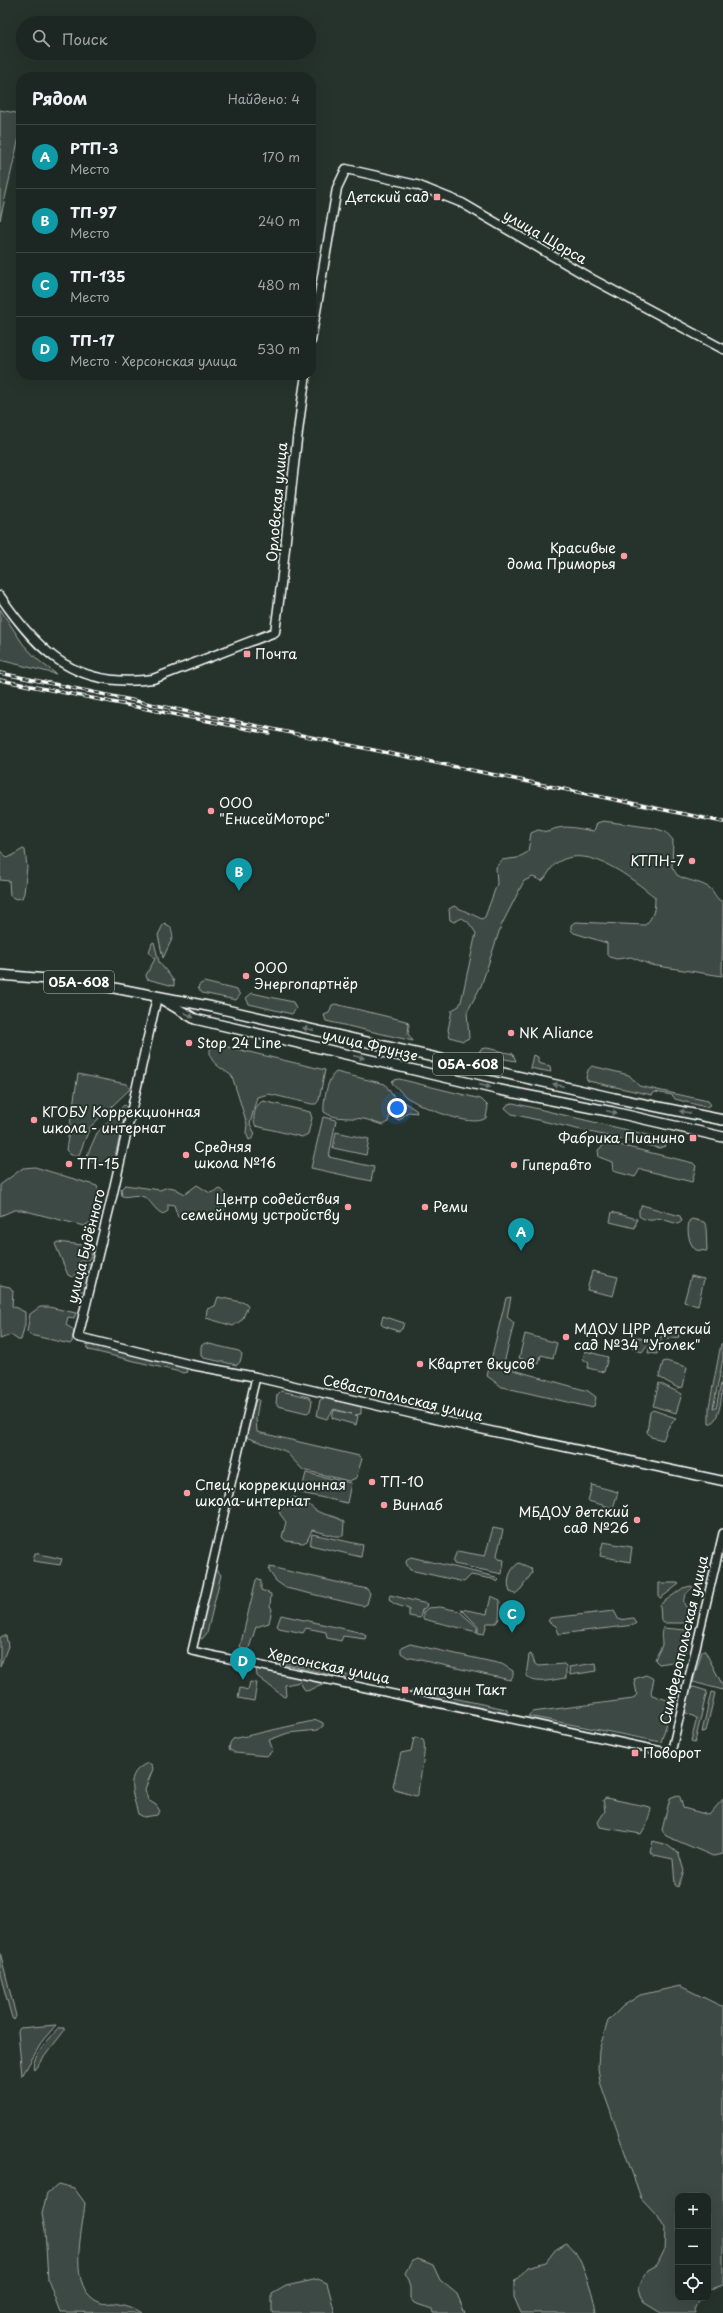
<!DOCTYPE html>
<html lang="ru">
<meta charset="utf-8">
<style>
body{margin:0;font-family:"Playpen Sans",sans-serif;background:#29322f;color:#f1f3f6}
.controls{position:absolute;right:12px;bottom:12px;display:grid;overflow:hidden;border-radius:8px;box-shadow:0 4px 16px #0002}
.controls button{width:36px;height:36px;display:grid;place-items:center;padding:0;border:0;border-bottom:1px solid #3a4340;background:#1c2622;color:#f1f3f6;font:20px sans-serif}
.you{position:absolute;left:397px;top:1108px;width:14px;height:14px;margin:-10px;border:3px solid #fff;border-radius:50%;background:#1a73e8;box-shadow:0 0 0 6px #1a73e833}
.badge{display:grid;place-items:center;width:26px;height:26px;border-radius:50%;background:#d93025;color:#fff;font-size:13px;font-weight:700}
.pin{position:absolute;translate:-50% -33px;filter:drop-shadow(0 1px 2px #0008)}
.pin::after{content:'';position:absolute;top:21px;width:14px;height:12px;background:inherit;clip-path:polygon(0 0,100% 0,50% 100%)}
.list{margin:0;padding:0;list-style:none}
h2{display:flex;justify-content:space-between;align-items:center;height:52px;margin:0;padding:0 16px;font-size:17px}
h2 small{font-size:13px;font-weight:400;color:#a0a5a5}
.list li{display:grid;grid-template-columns:26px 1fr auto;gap:12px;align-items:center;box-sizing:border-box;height:64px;padding:0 16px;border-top:1px solid #3a4340}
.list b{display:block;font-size:15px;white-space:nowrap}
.list p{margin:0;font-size:13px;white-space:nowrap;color:#a0a5a5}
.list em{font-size:13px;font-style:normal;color:#a0a5a5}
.icon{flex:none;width:22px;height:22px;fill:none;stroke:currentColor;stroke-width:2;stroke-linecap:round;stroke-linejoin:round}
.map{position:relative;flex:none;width:723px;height:2313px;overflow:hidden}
.search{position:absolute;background:#1c2622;box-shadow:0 4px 16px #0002;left:16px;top:16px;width:300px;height:44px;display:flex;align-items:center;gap:10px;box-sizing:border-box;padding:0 14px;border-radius:22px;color:#a0a5a5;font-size:15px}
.panel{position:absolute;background:#1c2622;box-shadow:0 4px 16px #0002;left:16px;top:72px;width:300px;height:308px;border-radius:16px}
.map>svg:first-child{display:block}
</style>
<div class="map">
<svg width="723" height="2313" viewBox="0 0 723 2313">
<rect width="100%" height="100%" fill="#26332d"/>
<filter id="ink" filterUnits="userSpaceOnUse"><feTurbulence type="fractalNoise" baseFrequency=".025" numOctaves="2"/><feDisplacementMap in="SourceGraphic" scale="8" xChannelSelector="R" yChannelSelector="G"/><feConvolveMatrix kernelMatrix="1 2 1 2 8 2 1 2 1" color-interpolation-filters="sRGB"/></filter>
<g filter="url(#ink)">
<g fill="#3e4944" stroke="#9ea4a2">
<path d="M0 110 16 113 21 117V129L0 220Z"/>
<path d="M0 609 23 644 38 660 56 674 0 660Z"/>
<path d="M603 821 654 828 666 832 673 840 672 867 677 875C687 881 698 881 708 887 715 890 714 899 723 902L722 976 651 965 631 957 617 959 609 957 607 954V943L574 933 571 930V925L575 922 645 925C654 917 655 908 655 897 632 879 589 843 558 862 551 866 548 876 542 881L533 877 524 881 501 926 481 986 467 1012 469 1038 463 1041 450 1037 448 1030 452 1010 459 1006 461 1002 476 933 468 922 462 918 454 922 450 920 449 909 454 906 482 919 485 917 497 884 496 867 502 860 517 858 528 852 531 833 538 830 548 832C562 823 578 829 594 831L597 823Z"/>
<path d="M23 849 25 850 27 867 24 893 22 898 16 899 10 896 9 881 0 880V851L8 858Z"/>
<path d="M164 923 171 927 173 937 163 958 158 935Z"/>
<path d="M154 942 159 962 174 981V986L147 979 146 975 155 959 149 952 152 943Z"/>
<path d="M204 982 237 990 240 995 236 1000 202 993 198 988 199 985Z"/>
<path d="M252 993 293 1002 296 1009 292 1014 249 1004 246 998Z"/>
<path d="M335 1004 406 1021 409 1024 408 1034 413 1041 326 1021 324 1015 329 1013 332 1005Z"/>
<path d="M215 1044 325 1070 319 1100 316 1104H312L269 1094 257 1097 250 1124 255 1134 253 1138 249 1140 246 1133 247 1124 232 1076C220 1067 206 1062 211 1045Z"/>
<path d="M487 1048 513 1054 516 1061 478 1054 481 1049Z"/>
<path d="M533 1055 538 1057V1063L550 1066 551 1072 530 1068Z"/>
<path d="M592 1066 629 1075 639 1086 708 1101 711 1105 705 1107 675 1099 672 1095 655 1092 652 1095 588 1081 586 1078 588 1070Z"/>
<path d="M336 1072 385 1084 395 1099 388 1122 384 1125C378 1124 374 1122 368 1120 355 1116 336 1121 324 1112 323 1102 327 1078 336 1072Z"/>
<path d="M78 1074 126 1084 130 1089 90 1127 79 1155H71L66 1150Z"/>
<path d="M399 1079 481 1099 488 1106 486 1118C472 1129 420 1106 406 1097 401 1093 397 1087 392 1083L393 1080Z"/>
<path d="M263 1101 310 1112 312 1118 308 1134 302 1137 256 1126C251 1120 255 1104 263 1101Z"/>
<path d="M402 1101 416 1110 417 1113 408 1112 400 1120 395 1119 394 1117 399 1102Z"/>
<path d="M513 1103 661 1138 664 1140 666 1146 659 1148 512 1114 505 1108 508 1104Z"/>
<path d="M124 1105 127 1107 113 1164 107 1166 85 1160 97 1133Z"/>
<path d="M323 1117 336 1120 329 1157 374 1167 371 1181 311 1168Z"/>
<path d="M336 1132 369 1139 366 1155 333 1148Z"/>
<path d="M607 1142 693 1163 696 1166 692 1182 640 1169 635 1177 613 1171 612 1162 599 1157 598 1150Z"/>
<path d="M35 1167 97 1186C102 1196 94 1211 91 1222L84 1226 22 1210H14L0 1216V1185L23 1168Z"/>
<path d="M125 1185 160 1190 168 1187 174 1188 185 1194 197 1185 210 1193 221 1189 229 1197C228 1203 227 1206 223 1211 213 1223 202 1213 188 1213L182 1219 178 1217 174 1205 168 1204V1211L163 1214C154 1210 151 1200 144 1197 135 1193 129 1198 122 1196L121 1189Z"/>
<path d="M642 1205 680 1216 682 1221 678 1224 658 1218C653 1222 644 1220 639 1216V1210Z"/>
<path d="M612 1212 637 1219 635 1228 610 1222Z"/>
<path d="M692 1219 704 1222 706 1225 707 1251 696 1250C688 1243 687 1231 689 1221Z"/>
<path d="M57 1242 91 1246 94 1250 89 1259 80 1261 76 1274 72 1277 68 1275 55 1244Z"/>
<path d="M88 1263 93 1265 88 1288 85 1291H81L77 1285 84 1268Z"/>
<path d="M592 1271 618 1277 613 1296 587 1290Z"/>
<path d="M691 1276 704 1279 698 1306 684 1302Z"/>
<path d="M0 1285 10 1287 13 1291 12 1306 25 1312V1324L21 1340H18L11 1335 0 1339Z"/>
<path d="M218 1297 246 1303 248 1306 242 1320 233 1326 206 1318 207 1309 215 1306Z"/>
<path d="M511 1297 507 1317 514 1323 503 1367 588 1391 596 1397 594 1406 589 1407 502 1387 487 1376 506 1298Z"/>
<path d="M40 1307H49L76 1313 74 1318 68 1317 66 1325 74 1330 72 1342 70 1344 30 1335 27 1332 30 1314Z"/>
<path d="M383 1316 404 1323 402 1329 398 1331 383 1326 381 1324Z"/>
<path d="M669 1332 678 1334 679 1337 660 1340 657 1354 648 1353 650 1344Z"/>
<path d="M525 1334 557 1343 553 1358 541 1355 539 1364 519 1358Z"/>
<path d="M633 1336 650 1341 642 1352 633 1349 630 1345Z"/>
<path d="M205 1343 239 1351 242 1354 240 1362 237 1365 204 1358 201 1356V1346Z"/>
<path d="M723 1343V1359L713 1408H716L723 1373C723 1384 722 1421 709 1424V1407L721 1344Z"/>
<path d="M90 1345 186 1367 188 1372 184 1373 89 1350 86 1347Z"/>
<path d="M585 1351 608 1357 604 1372 588 1368 589 1362 583 1360Z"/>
<path d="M666 1361 687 1367 683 1387 678 1388 659 1377 663 1362Z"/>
<path d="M659 1383 682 1394 676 1413 653 1406Z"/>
<path d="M281 1391 309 1397 312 1402 310 1411 307 1413 278 1406 276 1403 277 1395Z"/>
<path d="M324 1398 361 1407V1414L355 1415 358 1416 356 1425 332 1418 334 1410 352 1414 334 1409 327 1419 317 1416 320 1400Z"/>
<path d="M256 1399 259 1400 256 1418 257 1432 359 1456 362 1459 356 1478 349 1481 303 1470 285 1451 248 1438 246 1435Z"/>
<path d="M653 1410 676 1418 668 1428 663 1440 651 1437 647 1432 650 1412Z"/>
<path d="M306 1473 351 1483 347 1503 301 1493Z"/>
<path d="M592 1485 618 1492 613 1508 588 1501Z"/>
<path d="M294 1497C303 1500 308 1504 315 1510 325 1516 335 1515 344 1522L343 1536H335L312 1530 307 1541 303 1543 286 1541 282 1537 286 1522 280 1514 279 1508 284 1502Z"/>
<path d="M493 1528 503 1530 497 1555 499 1559 504 1560 502 1574 454 1564 453 1561 457 1551 485 1556Z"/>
<path d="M312 1534 363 1545 361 1557 310 1545Z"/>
<path d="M603 1542 632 1547 630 1562 600 1556Z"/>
<path d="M35 1553 62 1559 60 1565 33 1561Z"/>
<path d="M411 1557 496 1577 499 1580 497 1582 492 1579 471 1575 464 1582 410 1570 406 1563 407 1559Z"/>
<path d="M519 1563 531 1568 532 1573 521 1589 515 1594 510 1592C506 1582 509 1569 519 1563Z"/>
<path d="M270 1567 367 1589 370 1593 367 1604 363 1606 286 1588 276 1581 269 1571Z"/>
<path d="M217 1570 221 1575 207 1633 202 1639 199 1637V1632L214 1571Z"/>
<path d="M258 1578 261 1581V1590L271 1594 270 1606 272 1609 269 1623 256 1627 248 1651 240 1647 256 1580Z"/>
<path d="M659 1583H677L679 1584 661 1598 659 1597Z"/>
<path d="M691 1586 693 1587C687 1593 680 1598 686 1607L691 1609 689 1623H664L661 1621 660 1605 662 1603 683 1588Z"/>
<path d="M390 1595 427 1604 426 1607 422 1610 420 1618 409 1616V1609L394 1604 389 1599Z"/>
<path d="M491 1596 500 1600 499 1619 496 1623H487L484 1634 478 1633V1626L461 1609 487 1614Z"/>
<path d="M440 1607 459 1611 477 1627V1632L423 1619V1612L428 1608Z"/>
<path d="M614 1611 619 1620 633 1618 636 1623 634 1625 559 1634 556 1626 548 1621 550 1618Z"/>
<path d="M281 1615 363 1633 366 1635 365 1639 343 1636 341 1641 327 1638 326 1632 306 1628 303 1633 279 1628 277 1626Z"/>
<path d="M663 1628 687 1630 690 1634C683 1661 687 1660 659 1664L655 1660C656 1654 661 1650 662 1645 662 1639 660 1634 663 1628Z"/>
<path d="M2 1636H6L8 1646 0 1667V1638Z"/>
<path d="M410 1644 502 1664 513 1671V1676L510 1680 407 1657 401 1653V1648Z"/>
<path d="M702 1651H705L723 1686V1690L693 1682Z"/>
<path d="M531 1654 535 1664 538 1666 564 1664 566 1666V1678C555 1679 534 1686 526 1676L529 1655Z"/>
<path d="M278 1661 356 1677 357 1678 355 1680 277 1663Z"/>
<path d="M596 1663 597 1671 570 1675 569 1667Z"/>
<path d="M256 1667 325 1681V1684L307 1691 304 1689 300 1682 285 1685 286 1696 284 1697 257 1676Z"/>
<path d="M646 1675 654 1679 651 1692 652 1695 667 1700 669 1699 675 1677 678 1675 681 1678 661 1742 528 1716 532 1712 633 1699 637 1694 634 1679Z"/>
<path d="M250 1682 257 1683 254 1701 238 1698 240 1688 248 1690Z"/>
<path d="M694 1687 707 1691 695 1742 691 1741 697 1718 684 1712 690 1688Z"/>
<path d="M414 1690 506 1709 508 1712 505 1713 413 1693 411 1692Z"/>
<path d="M711 1692 715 1693 706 1731 702 1732Z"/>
<path d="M317 1720 323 1723V1726L318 1730 288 1733 269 1740 273 1750 267 1756 235 1753 229 1749 230 1743 233 1739Z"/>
<path d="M416 1737 423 1740C428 1747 418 1783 418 1795L416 1796 395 1790 393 1786 401 1753 411 1751 414 1738Z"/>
<path d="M148 1763 152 1765 153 1769 145 1789 148 1800 156 1805 160 1811 157 1815 144 1817 138 1814C133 1794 123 1773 148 1763Z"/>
<path d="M677 1795 680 1797 683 1808 709 1815 723 1799V1854L713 1856 666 1836 662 1830 670 1798Z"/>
<path d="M606 1798 650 1807 651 1809 647 1824 641 1834 600 1827 598 1822 605 1811 603 1800Z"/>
<path d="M653 1841 667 1845 679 1854 684 1871 678 1887 675 1885 673 1859 654 1855 650 1852Z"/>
<path d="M0 1952 16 2016 14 2020 12 2018 0 1974Z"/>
<path d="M680 1986 723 2007V2285L708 2290V2196H678V2298H700L695 2309 696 2313H661L643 2302 639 2288 643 2278 648 2270 657 2265 664 2251 665 2228 658 2216 641 2198 600 2082 598 2068 599 2050 608 2021 623 2006 640 1995Z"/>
<path d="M56 2025 43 2040 22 2076 18 2031 20 2028Z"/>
<path d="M59 2028H64V2031L34 2070C29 2059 52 2036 59 2028Z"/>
<path d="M58 2184 74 2188 85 2203C83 2230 65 2290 101 2303 104 2304 109 2303 113 2303 121 2304 136 2308 142 2313L60 2312 48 2280 45 2230 42 2214 47 2193Z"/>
<path d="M566 2243C580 2248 595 2299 596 2313H521L514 2297V2282L528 2267 546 2262 555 2250Z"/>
<path d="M418 2259 433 2265 440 2280 457 2294 465 2313H433L432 2309 414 2303 410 2298V2287L405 2273 412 2261Z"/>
<path d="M318 2279 327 2283 335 2313H272V2294L286 2286Z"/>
</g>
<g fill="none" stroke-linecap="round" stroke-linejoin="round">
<defs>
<path id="tertiary" d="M256 1377 192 1651 671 1753 723 1533"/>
<g id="secondary">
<path d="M311 341 337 188 346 169 417 185 462 203 592 279 723 349"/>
<path d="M0 596C40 655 78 689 153 679L275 632C287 547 292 460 306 375"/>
<path d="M157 997 112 1197 78 1337 192 1365 256 1377 439 1420 723 1481"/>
</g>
<g id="primary">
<path d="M0 975 83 982 213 1007 614 1098 723 1120"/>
<path d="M163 1000 195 1019 500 1090 613 1112 723 1137"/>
</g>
</defs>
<use href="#tertiary" stroke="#fff" stroke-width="10"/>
<use href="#secondary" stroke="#fff" stroke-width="11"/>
<use href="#primary" stroke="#fff" stroke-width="12"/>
<use href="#tertiary" stroke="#26332d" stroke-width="7"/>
<use href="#secondary" stroke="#26332d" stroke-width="8"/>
<use href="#primary" stroke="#26332d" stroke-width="9"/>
<defs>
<g id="rail">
<path d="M0 673 723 822"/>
<path d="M0 680 269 733"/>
</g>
</defs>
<use href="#rail" stroke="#fff" stroke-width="3.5"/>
<use href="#rail" stroke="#26332d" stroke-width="2" stroke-dasharray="6" stroke-linecap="butt"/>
</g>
<defs><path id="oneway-solid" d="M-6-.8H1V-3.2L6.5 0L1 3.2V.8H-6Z"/></defs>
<g fill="#727a76">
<use href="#oneway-solid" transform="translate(189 1015) rotate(29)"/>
<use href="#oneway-solid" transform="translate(308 1029) rotate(-167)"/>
<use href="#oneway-solid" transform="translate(359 1057) rotate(13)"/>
<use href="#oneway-solid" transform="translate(558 1085) rotate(-167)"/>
<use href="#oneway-solid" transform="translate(485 1086) rotate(13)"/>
<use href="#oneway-solid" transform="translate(612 1112) rotate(12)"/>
<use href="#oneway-solid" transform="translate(685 1112) rotate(-169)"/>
</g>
</g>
<g fill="#ff9aa2" stroke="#26332d" stroke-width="1.5">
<rect x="433" y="193" width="8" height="8" rx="2"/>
<circle cx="624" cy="556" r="4"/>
<rect x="243" y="650" width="8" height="8" rx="2"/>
<circle cx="211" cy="811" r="4"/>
<circle cx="692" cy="861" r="4"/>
<circle cx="246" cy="976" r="4"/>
<circle cx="511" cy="1033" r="4"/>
<circle cx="189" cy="1043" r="4"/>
<circle cx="34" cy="1120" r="4"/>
<rect x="689" y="1134" width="8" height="8" rx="2"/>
<circle cx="186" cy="1155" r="4"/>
<circle cx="69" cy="1164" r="4"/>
<circle cx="514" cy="1165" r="4"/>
<circle cx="348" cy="1207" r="4"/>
<circle cx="425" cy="1207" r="4"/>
<circle cx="566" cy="1337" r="4"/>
<circle cx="420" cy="1364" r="4"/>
<circle cx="372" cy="1482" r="4"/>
<circle cx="187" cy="1493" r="4"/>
<circle cx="384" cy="1505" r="4"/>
<circle cx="637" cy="1520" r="4"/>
<rect x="401" y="1686" width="8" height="8" rx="2"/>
<rect x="631" y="1749" width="8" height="8" rx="2"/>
</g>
<g text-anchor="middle" stroke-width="4" stroke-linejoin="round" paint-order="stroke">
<g fill="#26332d" stroke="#bec2c0" stroke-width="1">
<rect x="44" y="971" width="70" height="22" rx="3"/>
<rect x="433" y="1053" width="70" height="22" rx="3"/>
</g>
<g font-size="13" font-weight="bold" fill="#fff">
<text x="79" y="987">05А-608</text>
<text x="468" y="1069">05А-608</text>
</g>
<g font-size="14" fill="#fff" stroke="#26332d" text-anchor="start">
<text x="429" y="202" text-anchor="end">Детский сад</text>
<text x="616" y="553" text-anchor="end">Красивые<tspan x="616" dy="16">дома Приморья</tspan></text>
<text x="255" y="659">Почта</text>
<text x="219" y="808">ООО<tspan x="219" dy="16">"ЕнисейМоторс"</tspan></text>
<text x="684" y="866" text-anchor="end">КТПН-7</text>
<text x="254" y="973">ООО<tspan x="254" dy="16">Энергопартнёр</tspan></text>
<text x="519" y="1038">NK Aliance</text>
<text x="197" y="1048">Stop 24 Line</text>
<text x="42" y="1117">КГОБУ Коррекционная<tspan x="42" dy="16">школа - интернат</tspan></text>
<text x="685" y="1143" text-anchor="end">Фабрика Пианино</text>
<text x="194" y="1152">Средняя<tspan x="194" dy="16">школа №16</tspan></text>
<text x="77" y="1169">ТП-15</text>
<text x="522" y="1170">Гиперавто</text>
<text x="340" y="1204" text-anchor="end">Центр содействия<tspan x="340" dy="16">семейному устройству</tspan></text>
<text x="433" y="1212">Реми</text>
<text x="574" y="1334">МДОУ ЦРР Детский<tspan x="574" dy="16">сад №34 "Уголек"</tspan></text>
<text x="428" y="1369">Квартет вкусов</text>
<text x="380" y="1487">ТП-10</text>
<text x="195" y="1490">Спец. коррекционная<tspan x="195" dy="16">школа-интернат</tspan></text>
<text x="392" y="1510">Винлаб</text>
<text x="629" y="1517" text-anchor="end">МБДОУ детский<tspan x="629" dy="16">сад №26</tspan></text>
<text x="413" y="1695">магазин Такт</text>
<text x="643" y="1758">Поворот</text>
</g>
<g font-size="14" fill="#fff" stroke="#26332d">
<text transform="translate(545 237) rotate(30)" y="5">улица Щорса</text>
<text transform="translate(277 502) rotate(-85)" y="5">Орловская улица</text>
<text transform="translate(370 1045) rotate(13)" y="5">улица Фрунзе</text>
<text transform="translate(86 1246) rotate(-76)" y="5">улица Будённого</text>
<text transform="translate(403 1398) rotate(13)" y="5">Севастопольская улица</text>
<text transform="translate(684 1640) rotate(-77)" y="5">Симферопольская улица</text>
<text transform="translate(329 1666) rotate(12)" y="5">Херсонская улица</text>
</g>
</g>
</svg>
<div class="controls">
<button>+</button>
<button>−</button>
<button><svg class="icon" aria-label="locate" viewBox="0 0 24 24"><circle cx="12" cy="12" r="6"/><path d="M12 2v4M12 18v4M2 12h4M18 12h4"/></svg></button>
</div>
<div class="you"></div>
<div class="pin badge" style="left:521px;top:1251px;background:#0f9aa8">A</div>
<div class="pin badge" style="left:239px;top:891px;background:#0f9aa8">B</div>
<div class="pin badge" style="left:512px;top:1633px;background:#0f9aa8">C</div>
<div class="pin badge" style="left:243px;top:1680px;background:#0f9aa8">D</div>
<div class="search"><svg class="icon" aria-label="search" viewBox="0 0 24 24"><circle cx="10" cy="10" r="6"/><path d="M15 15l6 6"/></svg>Поиск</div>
<section class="panel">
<h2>Рядом<small>Найдено: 4</small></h2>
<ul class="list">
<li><span class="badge" style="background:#0f9aa8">A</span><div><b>РТП-3</b><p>Место</p></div><em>170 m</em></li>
<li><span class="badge" style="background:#0f9aa8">B</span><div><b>ТП-97</b><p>Место</p></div><em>240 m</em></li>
<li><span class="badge" style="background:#0f9aa8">C</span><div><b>ТП-135</b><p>Место</p></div><em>480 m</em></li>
<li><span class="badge" style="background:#0f9aa8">D</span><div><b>ТП-17</b><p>Место · Херсонская улица</p></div><em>530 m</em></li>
</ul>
</section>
</div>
